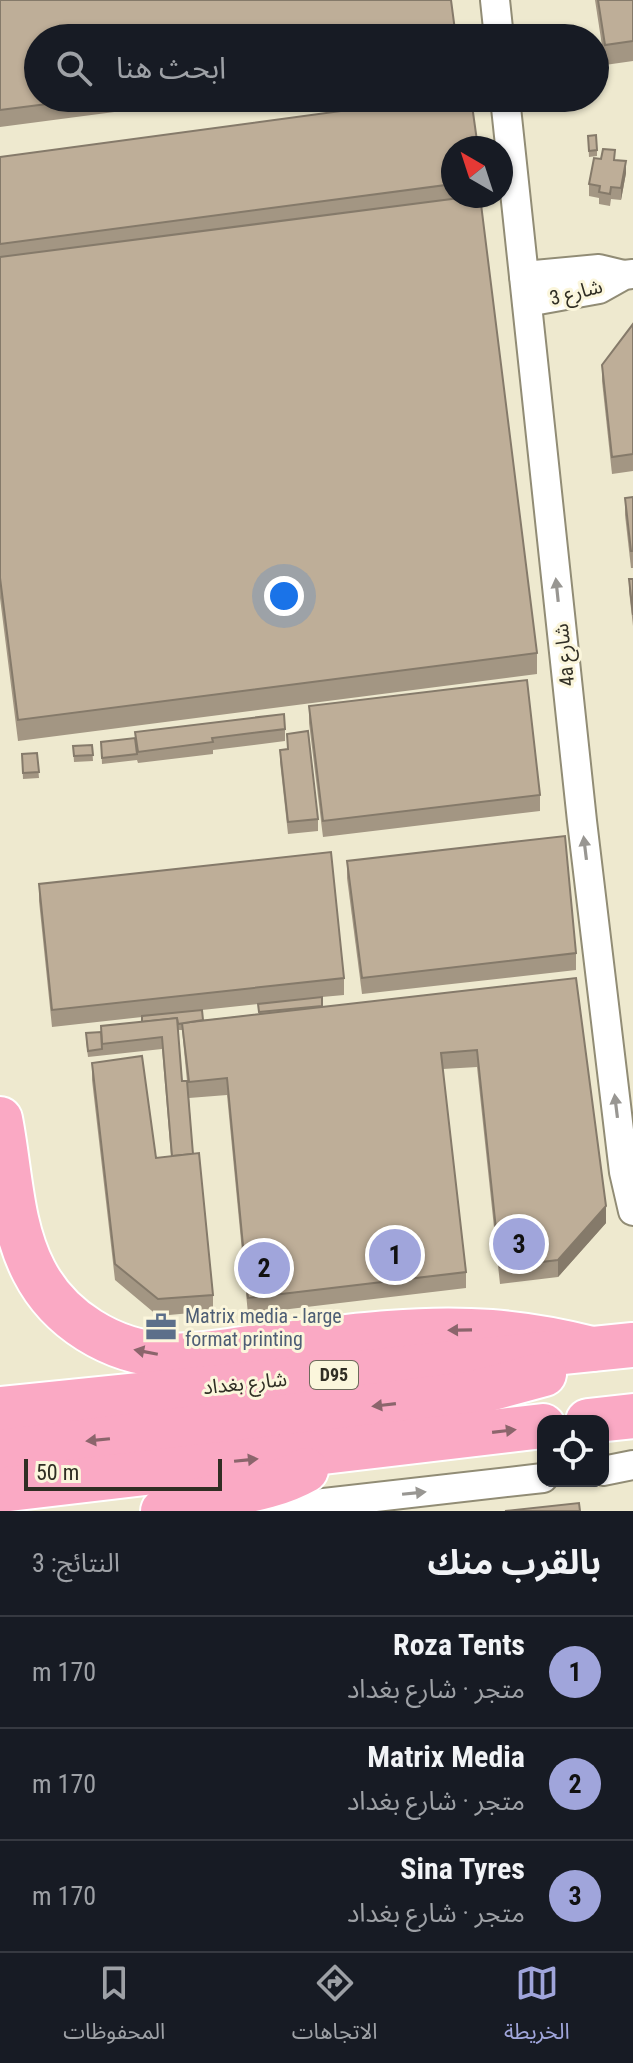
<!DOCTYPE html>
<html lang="ar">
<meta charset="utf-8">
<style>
body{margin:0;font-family:"Roboto Condensed","Noto Sans Arabic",sans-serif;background:#20242c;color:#f1f3f6;direction:rtl}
.controls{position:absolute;right:24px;bottom:24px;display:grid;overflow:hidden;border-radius:16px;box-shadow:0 2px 6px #0004}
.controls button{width:72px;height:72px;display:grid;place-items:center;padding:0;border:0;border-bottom:2px solid #363941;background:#171b24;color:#f1f3f6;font:40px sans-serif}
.compass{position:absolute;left:441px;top:136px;width:72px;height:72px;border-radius:50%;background:#171b24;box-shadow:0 2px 6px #0004;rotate:321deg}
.scale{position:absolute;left:24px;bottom:20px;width:198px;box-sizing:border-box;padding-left:8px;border:4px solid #302e24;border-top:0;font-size:22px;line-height:28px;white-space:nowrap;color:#302e24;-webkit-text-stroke:6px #fbf6dc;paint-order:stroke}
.you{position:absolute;left:284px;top:596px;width:28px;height:28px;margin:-20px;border:6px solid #fff;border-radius:50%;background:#1a73e8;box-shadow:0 0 0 12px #1a73e833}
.badge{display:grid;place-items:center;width:52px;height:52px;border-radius:50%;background:#a0a5db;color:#111;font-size:26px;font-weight:700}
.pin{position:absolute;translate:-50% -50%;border:4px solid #fff;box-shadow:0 2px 8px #0006}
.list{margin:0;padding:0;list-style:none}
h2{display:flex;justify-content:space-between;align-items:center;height:104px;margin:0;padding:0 32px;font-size:34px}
h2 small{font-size:26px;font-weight:400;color:#9ea1a6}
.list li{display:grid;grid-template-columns:52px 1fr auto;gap:24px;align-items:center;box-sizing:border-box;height:112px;padding:0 32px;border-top:2px solid #363941}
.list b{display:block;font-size:30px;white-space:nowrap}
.list p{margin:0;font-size:26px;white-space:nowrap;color:#9ea1a6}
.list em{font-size:26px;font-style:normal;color:#9ea1a6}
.icon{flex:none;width:44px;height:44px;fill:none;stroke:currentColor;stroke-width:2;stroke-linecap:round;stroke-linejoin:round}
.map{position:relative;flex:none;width:633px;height:1511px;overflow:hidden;direction:ltr}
.search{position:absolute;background:#171b24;box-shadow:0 2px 6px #0004;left:24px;right:24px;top:24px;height:88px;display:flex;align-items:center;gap:20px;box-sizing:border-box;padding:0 28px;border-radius:44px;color:#9ea1a6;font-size:30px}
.sheet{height:440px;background:#171b24}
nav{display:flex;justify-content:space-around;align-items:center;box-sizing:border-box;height:112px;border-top:2px solid #363941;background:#171b24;font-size:22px;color:#9ea1a6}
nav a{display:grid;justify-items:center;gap:4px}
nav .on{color:#a0a5db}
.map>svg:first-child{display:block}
</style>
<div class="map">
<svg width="633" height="1511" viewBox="0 0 633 1511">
<rect width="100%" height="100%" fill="#eee9cf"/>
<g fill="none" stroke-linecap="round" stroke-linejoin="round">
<defs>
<g id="minor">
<path d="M495 0 499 38"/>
<path d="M505 98 582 821 624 1172 633 1211"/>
<path d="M524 276 599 269 624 275"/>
<path d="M527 302 599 289 624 275 633 274"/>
<path d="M603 1471 633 1465"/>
<path d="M253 1511 543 1478"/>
</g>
<g id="primary">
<path d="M0 1119C10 1169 10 1225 34 1271 59 1320 112 1352 166 1355 196 1357 227 1351 256 1347 300 1343 345 1336 389 1333 461 1327 522 1331 592 1349"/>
<path d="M0 1409 633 1345"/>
<path d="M588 1421 633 1416"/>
<path d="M0 1452 474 1393 544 1374"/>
<path d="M0 1490 543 1426"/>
<path d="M163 1511C210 1492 262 1495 306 1470"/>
</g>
</defs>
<use href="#minor" stroke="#918c75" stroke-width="32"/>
<use href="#primary" stroke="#fff" stroke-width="48"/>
<use href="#minor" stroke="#fff" stroke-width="28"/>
<use href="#primary" stroke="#faa9c4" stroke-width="44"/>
</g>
<g fill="#a39683" fill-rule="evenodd">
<path d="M0 0 38 98H221L0 127Z"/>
<path d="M595 0H633V61L605 65Z"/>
<path d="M588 136 597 150V156L589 157Z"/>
<path d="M453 148V196H462L537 653V674L18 741 0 598V157Z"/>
<path d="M626 173 621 200 611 199 610 206 599 204V198L589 196V184Z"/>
<path d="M633 324V471L612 474 602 381V365Z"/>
<path d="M633 497V568H631L625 515V498Z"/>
<path d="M629 579H633V626L629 591Z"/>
<path d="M309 706 540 795V811L323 837 309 723Z"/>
<path d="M285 729V741L213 750V754L138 763 137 760 102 764 101 742Z"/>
<path d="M287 734 318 819V831L288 834 280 762V750L287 749Z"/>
<path d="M92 745 93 761 74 762 73 746Z"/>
<path d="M37 753 39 778 23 779 22 754Z"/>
<path d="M347 861 576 953V970L362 994 347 878Z"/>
<path d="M39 884 344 978V995L322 997V1007L576 978 606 1223 558 1277 500 1284 477 1067 443 1069 466 1272V1288L248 1314 227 1095 189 1098 193 1154 213 1295V1311L158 1316 115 1280 92 1080V1063L156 1158 171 1156 162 1049 88 1057 86 1040 101 1032 142 1022V1017L52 1027 39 901ZM258 1004 259 1014 203 1020 202 1010ZM178 1030H182L187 1081H182Z"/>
</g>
<g fill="#857a6a">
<path d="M626 161V173L621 200V188Z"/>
<path d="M606 1206V1223L558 1277V1260Z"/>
</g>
<g fill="#beae98" stroke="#857a6a" stroke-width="2">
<path d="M0 0H451L456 38H38V98H94L0 110Z"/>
<path d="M598 0H633V41L605 45Z"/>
<path d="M437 98H471L478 148H453V184L0 244V157Z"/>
<path d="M596 135 597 150 589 151 588 136Z"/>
<path d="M603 149 615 150 614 160 626 161 621 188 611 187 610 194 599 192 600 186 589 184 594 158 601 159Z"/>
<path d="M475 196H480L537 653 18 720 0 578V257Z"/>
<path d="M633 324V454L612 457 602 365Z"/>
<path d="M633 497V551H631L625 498Z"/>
<path d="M629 579H633V615Z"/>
<path d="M527 680 540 795 323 821 309 706Z"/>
<path d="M284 714 285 729 212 738 213 742 138 752 135 732Z"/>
<path d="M308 731 318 819 288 822 280 750 288 749 287 734Z"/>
<path d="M135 738 137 754 102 758 101 742Z"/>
<path d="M92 745 93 755 74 756 73 746Z"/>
<path d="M37 753 39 772 23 773 22 754Z"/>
<path d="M565 836 576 953 362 978 347 861Z"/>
<path d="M331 852 344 978 52 1010 39 884Z"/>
<path d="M576 978 606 1206 558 1260 500 1267 477 1050 441 1053 466 1272 248 1298 227 1078 189 1082 182 1023Z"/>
<path d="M322 997V1006L259 1012 258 1004Z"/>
<path d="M202 1010 203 1020 178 1024 177 1018 142 1022V1016Z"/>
<path d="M177 1018 182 1081H187L193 1154 172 1156 162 1037 102 1044 101 1026Z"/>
<path d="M101 1032 102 1049 88 1051 86 1033Z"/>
<path d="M142 1056 156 1158 199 1153 213 1295 158 1299 115 1264 92 1063Z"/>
<path d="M579 1503 580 1511H505Z"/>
</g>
<defs><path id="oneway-solid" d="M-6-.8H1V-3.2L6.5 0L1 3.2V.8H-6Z" transform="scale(2)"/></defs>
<g fill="#989692">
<use href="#oneway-solid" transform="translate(557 590) rotate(-96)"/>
<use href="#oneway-solid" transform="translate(585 848) rotate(-97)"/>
<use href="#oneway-solid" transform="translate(616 1106) rotate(-97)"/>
<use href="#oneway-solid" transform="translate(414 1493) rotate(-6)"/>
</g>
<g fill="#8b656c">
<use href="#oneway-solid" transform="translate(460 1330) rotate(179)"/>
<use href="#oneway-solid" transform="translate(146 1352) rotate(-169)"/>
<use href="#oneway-solid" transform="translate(384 1405) rotate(173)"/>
<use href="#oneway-solid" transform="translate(504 1431) rotate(-7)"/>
<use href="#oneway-solid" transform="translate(98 1440) rotate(174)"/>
<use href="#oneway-solid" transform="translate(246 1460) rotate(-6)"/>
</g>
<defs>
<symbol id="office-bare" viewBox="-9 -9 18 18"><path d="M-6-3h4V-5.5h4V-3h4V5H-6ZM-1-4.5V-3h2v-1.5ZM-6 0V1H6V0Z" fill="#5c6f8a" stroke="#fbf6dc" stroke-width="2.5" paint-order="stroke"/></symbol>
</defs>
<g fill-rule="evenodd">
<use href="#office-bare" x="139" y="1305" width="44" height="44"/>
</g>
<g text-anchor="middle" stroke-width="6" stroke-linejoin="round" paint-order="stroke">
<rect fill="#fbf6dc" stroke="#6d6a5b" stroke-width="2" x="310" y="1361" width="48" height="28" rx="6"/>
<g font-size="18" font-weight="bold" fill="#302e24">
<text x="334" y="1381">D95</text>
</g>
<g font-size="20" fill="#302e24" stroke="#fbf6dc">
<text transform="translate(576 292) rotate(-14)" y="7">شارع 3</text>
<text transform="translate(564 655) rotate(-96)" y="7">4a شارع</text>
<text transform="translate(245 1383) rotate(-6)" y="7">شارع بغداد</text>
</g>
<g font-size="20" fill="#4e5e75" stroke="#fbf6dc" text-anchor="start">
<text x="185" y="1323">Matrix media - large<tspan x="185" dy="23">format printing</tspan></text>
</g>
</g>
</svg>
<div class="controls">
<button><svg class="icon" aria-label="locate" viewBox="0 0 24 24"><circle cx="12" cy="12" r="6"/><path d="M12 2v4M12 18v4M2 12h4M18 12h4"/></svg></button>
</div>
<svg class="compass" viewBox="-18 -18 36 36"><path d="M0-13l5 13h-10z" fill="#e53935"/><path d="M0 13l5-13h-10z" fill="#9ea1a6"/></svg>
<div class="scale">50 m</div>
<div class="you"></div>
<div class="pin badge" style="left:395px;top:1255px">1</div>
<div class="pin badge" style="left:264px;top:1268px">2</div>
<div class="pin badge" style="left:519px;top:1244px">3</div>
<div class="search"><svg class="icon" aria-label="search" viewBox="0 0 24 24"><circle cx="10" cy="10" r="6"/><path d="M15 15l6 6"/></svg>ابحث هنا</div>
</div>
<section class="sheet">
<h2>بالقرب منك<small>النتائج: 3</small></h2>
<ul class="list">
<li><span class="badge">1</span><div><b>Roza Tents</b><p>متجر · شارع بغداد</p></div><em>170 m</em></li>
<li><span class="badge">2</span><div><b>Matrix Media</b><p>متجر · شارع بغداد</p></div><em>170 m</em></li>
<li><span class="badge">3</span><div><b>Sina Tyres</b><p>متجر · شارع بغداد</p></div><em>170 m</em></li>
</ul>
</section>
<nav>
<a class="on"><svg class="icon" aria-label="map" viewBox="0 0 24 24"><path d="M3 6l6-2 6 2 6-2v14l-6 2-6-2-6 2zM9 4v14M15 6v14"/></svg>الخريطة</a>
<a><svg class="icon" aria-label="directions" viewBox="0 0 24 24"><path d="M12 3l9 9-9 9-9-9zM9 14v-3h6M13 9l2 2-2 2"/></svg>الاتجاهات</a>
<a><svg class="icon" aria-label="saved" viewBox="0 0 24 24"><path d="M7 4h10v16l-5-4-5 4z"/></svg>المحفوظات</a>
</nav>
